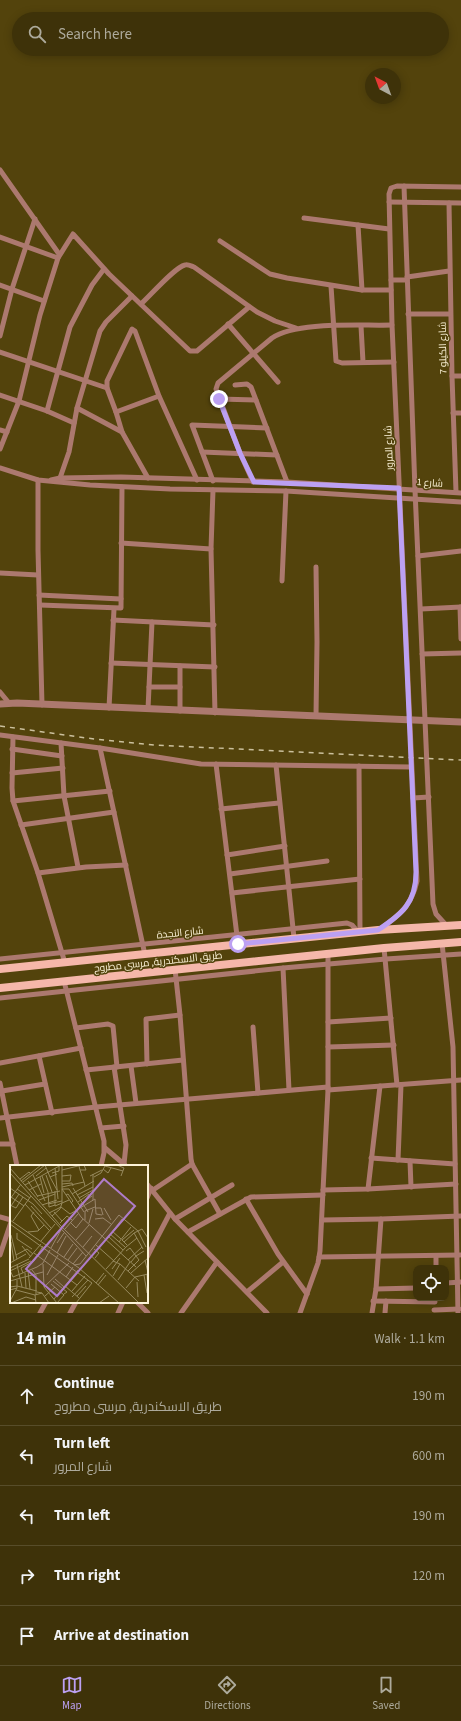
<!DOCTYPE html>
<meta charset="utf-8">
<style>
body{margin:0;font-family:"Source Sans 3",Cairo,sans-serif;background:#453a12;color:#f1f3f6}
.controls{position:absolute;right:12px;bottom:12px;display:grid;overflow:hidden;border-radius:8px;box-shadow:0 2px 10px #0003}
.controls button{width:36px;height:36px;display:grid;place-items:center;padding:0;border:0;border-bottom:1px solid #574d2a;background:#3e3209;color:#f1f3f6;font:20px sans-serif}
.compass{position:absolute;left:365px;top:68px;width:36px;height:36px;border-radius:50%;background:#3e3209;box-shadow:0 2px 10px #0003;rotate:319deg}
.stop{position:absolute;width:12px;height:12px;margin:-9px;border:3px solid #bca0f2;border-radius:50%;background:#fff}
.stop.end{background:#bca0f2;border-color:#fff;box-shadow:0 1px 4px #0008}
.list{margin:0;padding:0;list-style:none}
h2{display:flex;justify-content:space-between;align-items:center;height:52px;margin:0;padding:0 16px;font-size:17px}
h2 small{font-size:13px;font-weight:400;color:#adaa9c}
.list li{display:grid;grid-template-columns:26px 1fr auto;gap:12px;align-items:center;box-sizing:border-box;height:60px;padding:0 16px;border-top:1px solid #574d2a}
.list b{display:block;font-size:15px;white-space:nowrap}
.list p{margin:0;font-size:13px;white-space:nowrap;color:#adaa9c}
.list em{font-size:13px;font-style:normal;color:#adaa9c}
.icon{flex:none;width:22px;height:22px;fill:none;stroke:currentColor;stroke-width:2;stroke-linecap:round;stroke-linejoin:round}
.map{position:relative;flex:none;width:461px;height:1313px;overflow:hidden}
.search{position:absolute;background:#3e3209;box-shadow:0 2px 10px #0003;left:12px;right:12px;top:12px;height:44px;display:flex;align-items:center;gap:10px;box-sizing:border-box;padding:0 14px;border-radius:22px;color:#adaa9c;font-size:15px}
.sheet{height:352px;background:#3e3209}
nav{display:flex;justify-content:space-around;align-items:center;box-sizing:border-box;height:56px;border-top:1px solid #574d2a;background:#3e3209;font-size:11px;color:#adaa9c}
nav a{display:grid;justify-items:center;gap:2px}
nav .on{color:#bca0f2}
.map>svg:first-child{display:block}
</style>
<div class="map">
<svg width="461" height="1313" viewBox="0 0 461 1313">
<rect width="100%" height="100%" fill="#53430c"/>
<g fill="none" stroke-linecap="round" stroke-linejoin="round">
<g stroke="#ac796f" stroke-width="5">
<path d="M0 170 59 254"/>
<path d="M404 186 415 490 433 904 436 914 446 925"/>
<path d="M389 202 461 203"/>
<path d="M449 203 452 376 456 492"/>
<path d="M304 218 389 229"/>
<path d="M358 225 362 290H391"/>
<path d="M0 237 58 258"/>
<path d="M220 241 270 274 287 278 362 290"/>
<path d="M407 277 449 271"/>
<path d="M391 280H407"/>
<path d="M0 285 44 301"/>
<path d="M331 286 336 361 342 363 394 362"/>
<path d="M132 296 106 322 100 331 77 408 122 432 148 478"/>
<path d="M141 304C150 296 175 267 185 265 188 264 191 266 194 267L257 312 275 321 296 328"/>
<path d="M408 314H450"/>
<path d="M228 324 278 382"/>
<path d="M361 326 363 362"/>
<path d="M0 336 12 289 35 219"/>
<path d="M0 352 107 388"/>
<path d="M452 376H461"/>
<path d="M235 385 247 384 251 387 287 482"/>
<path d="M0 395 47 411 74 423"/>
<path d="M159 396 116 412 107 388V381L132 329 135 331 159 396 197 480"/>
<path d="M219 399 256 400"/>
<path d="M47 411 70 327 92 285 104 269"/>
<path d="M116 412 122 432"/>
<path d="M453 413H461"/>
<path d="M0 430 7 432"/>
<path d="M0 449 19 401 40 315 58 258 73 234 109 274 190 351H197L249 307"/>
<path d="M202 452 277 455"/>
<path d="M0 468 38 480 90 485 170 489 286 491 461 502"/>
<path d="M60 478 69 452 77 408"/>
<path d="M38 480V550L42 705"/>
<path d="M51 480 60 478 121 477 287 482 461 493"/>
<path d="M213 481 192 425 267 428"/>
<path d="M253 482 240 453 216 389 218 383 272 338C297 321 360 326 392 325"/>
<path d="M213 490 211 549 215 713"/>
<path d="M121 543 211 549"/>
<path d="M418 556 461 551"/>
<path d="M0 573 38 575"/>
<path d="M282 581 286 491"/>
<path d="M39 595 121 599"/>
<path d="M40 605 121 608 122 487"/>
<path d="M460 607 461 639"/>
<path d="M421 609 461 607"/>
<path d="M113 620 214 625"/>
<path d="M422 654 461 653"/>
<path d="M111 663 215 667"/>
<path d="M149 687H180"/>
<path d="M0 692 9 703"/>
<path d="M109 708 114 609"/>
<path d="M148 709 152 622"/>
<path d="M180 711V666"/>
<path d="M316 716 317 642 316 567"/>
<path d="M0 735 100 748 201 764 411 767"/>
<path d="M13 737 12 788 13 801 38 873 65 963"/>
<path d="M61 743 64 796 78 867"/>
<path d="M100 748 145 955"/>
<path d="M12 749 62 756"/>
<path d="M216 764 238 944"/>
<path d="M276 765 294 938"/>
<path d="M359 766 360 931"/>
<path d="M12 773 63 768"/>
<path d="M413 798 429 797"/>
<path d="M13 801 110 791"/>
<path d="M221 809 279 803"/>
<path d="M21 825 114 812"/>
<path d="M227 855 285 846"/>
<path d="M38 873 86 867 126 865"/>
<path d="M230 874 327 861"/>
<path d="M232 893 360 879"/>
<path d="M380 929C399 916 412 905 417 881L392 325 389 194 391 188 397 186 461 187"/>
<path d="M442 943 453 1047 458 1313"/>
<path d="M384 948 397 1085"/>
<path d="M0 959 347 923 352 925 358 932"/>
<path d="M283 968 289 1090"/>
<path d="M175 969 180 1015 191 1159 192 1164 220 1214"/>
<path d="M64 981 104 1141V1153L101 1166"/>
<path d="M0 998 283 968 386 959 461 954"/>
<path d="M328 1022 391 1018"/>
<path d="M253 1027 258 1093"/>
<path d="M76 1028 108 1024 113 1026 117 1067"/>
<path d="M328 1047 394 1045"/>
<path d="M39 1056 52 1113"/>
<path d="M0 1063 81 1048"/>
<path d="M147 1064 146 1019 180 1015"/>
<path d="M131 1066 136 1103"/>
<path d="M114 1067 126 1145 124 1164"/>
<path d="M86 1070 183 1060"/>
<path d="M0 1083 17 1166"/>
<path d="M328 1090 461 1080"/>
<path d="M2 1091 45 1084"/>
<path d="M0 1118 96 1107 328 1087"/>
<path d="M101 1128 124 1126"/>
<path d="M0 1144H13"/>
<path d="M105 1148 125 1165"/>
<path d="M371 1158 455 1164"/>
<path d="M398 1160 401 1085"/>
<path d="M410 1161 411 1187"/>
<path d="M147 1184 175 1219 267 1313"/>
<path d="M368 1189 380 1086"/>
<path d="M153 1190 192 1164"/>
<path d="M323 1190 368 1189 456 1184"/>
<path d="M147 1198 151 1188"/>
<path d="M246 1199 278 1254 307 1294"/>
<path d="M0 1217 11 1220"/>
<path d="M175 1219 232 1185"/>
<path d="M322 1220 381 1219 461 1216"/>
<path d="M188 1232 251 1197 323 1195"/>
<path d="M0 1255 11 1222"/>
<path d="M147 1257 170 1213"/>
<path d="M319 1257 460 1255"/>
<path d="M436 1268V1256"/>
<path d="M446 1283 461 1282"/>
<path d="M376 1289 416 1288"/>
<path d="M247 1292 283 1262"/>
<path d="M373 1301 435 1302"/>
<path d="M137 1302 148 1313"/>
<path d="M434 1310 459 1309"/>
<path d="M40 1313 46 1302"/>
<path d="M70 1313 76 1302"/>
<path d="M118 1313 123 1302"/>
<path d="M181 1313 217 1262"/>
<path d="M300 1313 318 1263 320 1251 328 1090V954"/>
<path d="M372 1313 376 1289 381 1219"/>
<path d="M385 1313 386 1301"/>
</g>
<path stroke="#ac796f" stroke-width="7" d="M0 704 17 703 461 722"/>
<g stroke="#f5b7aa" stroke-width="8">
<path d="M0 969 378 930 461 925"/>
<path d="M0 988 384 948 461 942"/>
</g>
<path stroke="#cbc09d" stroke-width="1.5" stroke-dasharray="5 5" stroke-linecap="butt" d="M0 726 94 739 155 745 461 760"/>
</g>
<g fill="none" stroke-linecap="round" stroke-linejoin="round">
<path stroke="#bca0f2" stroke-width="5" d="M219 399 240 453 254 482 399 488 416 872C416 903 402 914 378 930L238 944"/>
</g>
<g text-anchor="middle" stroke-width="3" stroke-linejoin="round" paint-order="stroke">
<g font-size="10" fill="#fdf4d9" stroke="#53430c">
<text transform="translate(442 348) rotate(-91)" y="4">شارع الكيلو 7</text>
<text transform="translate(388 448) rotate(-92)" y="4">شارع المرور</text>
<text transform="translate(430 482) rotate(4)" y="4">شارع 1</text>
<text transform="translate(180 932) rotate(-6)" y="4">شارع النجدة</text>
<text transform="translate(158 961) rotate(-6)" y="4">طريق الاسكندرية, مرسى مطروح</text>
</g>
</g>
<g transform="translate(10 1165)">
<rect width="138" height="138" fill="#53430c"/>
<path fill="none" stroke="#978a5e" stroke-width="1" d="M35 0 40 12M107 0 114 3 111 11M69 1 70 5H76L74 0M95 1 113 6M0 3 50 60 129 138M45 3 48 34M93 4 98 8 101 3M52 5 72 0M70 5 74 17M0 8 76 91M42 8 49 6V1M47 9 40 12 47 25M23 10 35 36M36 10 42 27M26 11 36 3M32 11 38 27M80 11 92 5M30 12 34 28M84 12 91 8 95 1M10 14 19 7 21 9M11 16 31 0M18 16 28 32M52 16H60L61 10 52 11M13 17 35 0M52 19 62 18 63 21M15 20 51 0M52 22 74 17 75 21M0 23 23 39 32 49M63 23 78 47M7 24 20 33M52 24 71 52 126 102M52 24H59L74 47M19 25 31 19M45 26V41L59 35M38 27 39 42 45 40M62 29 84 16M56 30 58 29 63 36 61 38M67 30 83 22M27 31 50 26M1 32 14 41M69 33 83 25M0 34 11 19M29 35 45 29M83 35V9M68 37 79 29M15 39 39 65M38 39 52 36M0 40 6 43 13 32M32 40 47 35M69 40 82 31M1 41 9 29M21 41 41 63M85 43H91L93 50M94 43 101 55M24 47 21 51 29 65M44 47 52 56M39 48 51 42 60 49 85 34 86 49 92 50M42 51 50 44 52 38V0M85 54 93 53 101 59M0 55 69 103 109 138M75 55V46L85 42M3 56 21 31M60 57 66 63 73 54M50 58 57 51 62 55M79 58 83 44M0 59 82 118 66 138M55 64 68 49M102 66 111 74M18 67 28 66 34 60M7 68V74L22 84M100 69 115 82M1 70 7 94M98 71 113 85M66 75 79 60M96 75 112 54M31 76 45 59M1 77 4 96M109 77 121 62M114 77 124 68M47 78 54 68M86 80 104 96M117 80 112 75 124 65M12 81 21 92M73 82 82 71M41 83 51 65M84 84 89 88 85 93M133 84 124 68 132 64 138 73M116 86 120 83 126 91 121 97M24 88 51 108M47 88 56 71M6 90 17 84 23 89M54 92 63 79M19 93 31 79M58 95 67 83M118 95 132 82M135 95 138 108M103 96 110 99 129 116M0 98 16 89M33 99 34 122 47 138M63 99 73 87M7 100 12 122M64 100 70 99 109 50 128 66 136 82M0 103 19 94M96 104 116 82 127 73M102 104 110 93M0 105 3 112 27 102 33 98 40 85M22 105 26 110V130M0 106 21 96M18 106 20 124M118 106 129 95 126 91 134 86M13 108 11 103 24 96 33 81M15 108 16 123M51 108 67 120M121 108 138 93M137 109 138 125M37 110 48 90M134 110 137 128M103 111 110 99M56 112 63 102M45 114 54 122M108 115 120 97M0 116 33 107M43 116 57 127 54 129M127 117 128 132M86 118 94 108M41 119 54 130 47 138M88 120 96 110M55 121 69 133M0 122 7 121 27 126M34 122 59 98M116 123 125 112 138 109M0 125 7 123V115M6 125 25 130M62 126 75 111M27 127 32 128 39 138M35 131 45 122M67 131 76 121M62 132 78 115M44 134 68 105M0 136 7 123M1 138 16 132 26 135M26 138 25 130 32 128M89 138 99 131"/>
<path fill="#af7cc9" fill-opacity="0.15" stroke="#af7cc9" stroke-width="2" d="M94 14 125 41 47 131 16 104Z"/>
<rect width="138" height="138" fill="none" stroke="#fdf4d9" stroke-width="2"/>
</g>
</svg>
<div class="controls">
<button><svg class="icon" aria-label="locate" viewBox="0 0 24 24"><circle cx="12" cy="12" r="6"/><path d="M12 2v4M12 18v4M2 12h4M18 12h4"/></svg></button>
</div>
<svg class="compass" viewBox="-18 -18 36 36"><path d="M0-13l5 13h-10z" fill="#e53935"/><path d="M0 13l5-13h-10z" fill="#adaa9c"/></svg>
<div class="stop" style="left:238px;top:944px"></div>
<div class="stop end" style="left:219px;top:399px"></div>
<div class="search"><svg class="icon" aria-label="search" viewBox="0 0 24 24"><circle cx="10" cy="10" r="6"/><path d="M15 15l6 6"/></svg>Search here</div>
</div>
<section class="sheet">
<h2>14 min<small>Walk · 1.1 km</small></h2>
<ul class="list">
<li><svg class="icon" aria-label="ahead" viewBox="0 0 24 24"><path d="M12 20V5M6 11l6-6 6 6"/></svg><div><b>Continue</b><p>طريق الاسكندرية, مرسى مطروح</p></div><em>190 m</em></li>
<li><svg class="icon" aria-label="left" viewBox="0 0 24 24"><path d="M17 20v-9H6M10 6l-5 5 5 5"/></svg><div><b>Turn left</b><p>شارع المرور</p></div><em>600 m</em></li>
<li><svg class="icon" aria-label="left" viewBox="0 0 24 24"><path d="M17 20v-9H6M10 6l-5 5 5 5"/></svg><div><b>Turn left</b></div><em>190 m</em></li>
<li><svg class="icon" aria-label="right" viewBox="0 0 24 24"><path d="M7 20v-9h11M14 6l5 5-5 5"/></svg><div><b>Turn right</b></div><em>120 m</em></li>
<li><svg class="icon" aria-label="arrive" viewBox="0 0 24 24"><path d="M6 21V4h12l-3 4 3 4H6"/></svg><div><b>Arrive at destination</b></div></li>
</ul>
</section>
<nav>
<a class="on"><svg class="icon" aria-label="map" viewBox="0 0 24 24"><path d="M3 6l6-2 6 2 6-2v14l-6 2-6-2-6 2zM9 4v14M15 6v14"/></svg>Map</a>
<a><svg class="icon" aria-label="directions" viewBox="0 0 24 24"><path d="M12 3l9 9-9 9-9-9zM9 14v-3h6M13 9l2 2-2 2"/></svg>Directions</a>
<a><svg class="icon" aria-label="saved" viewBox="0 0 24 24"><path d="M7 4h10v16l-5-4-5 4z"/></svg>Saved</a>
</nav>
